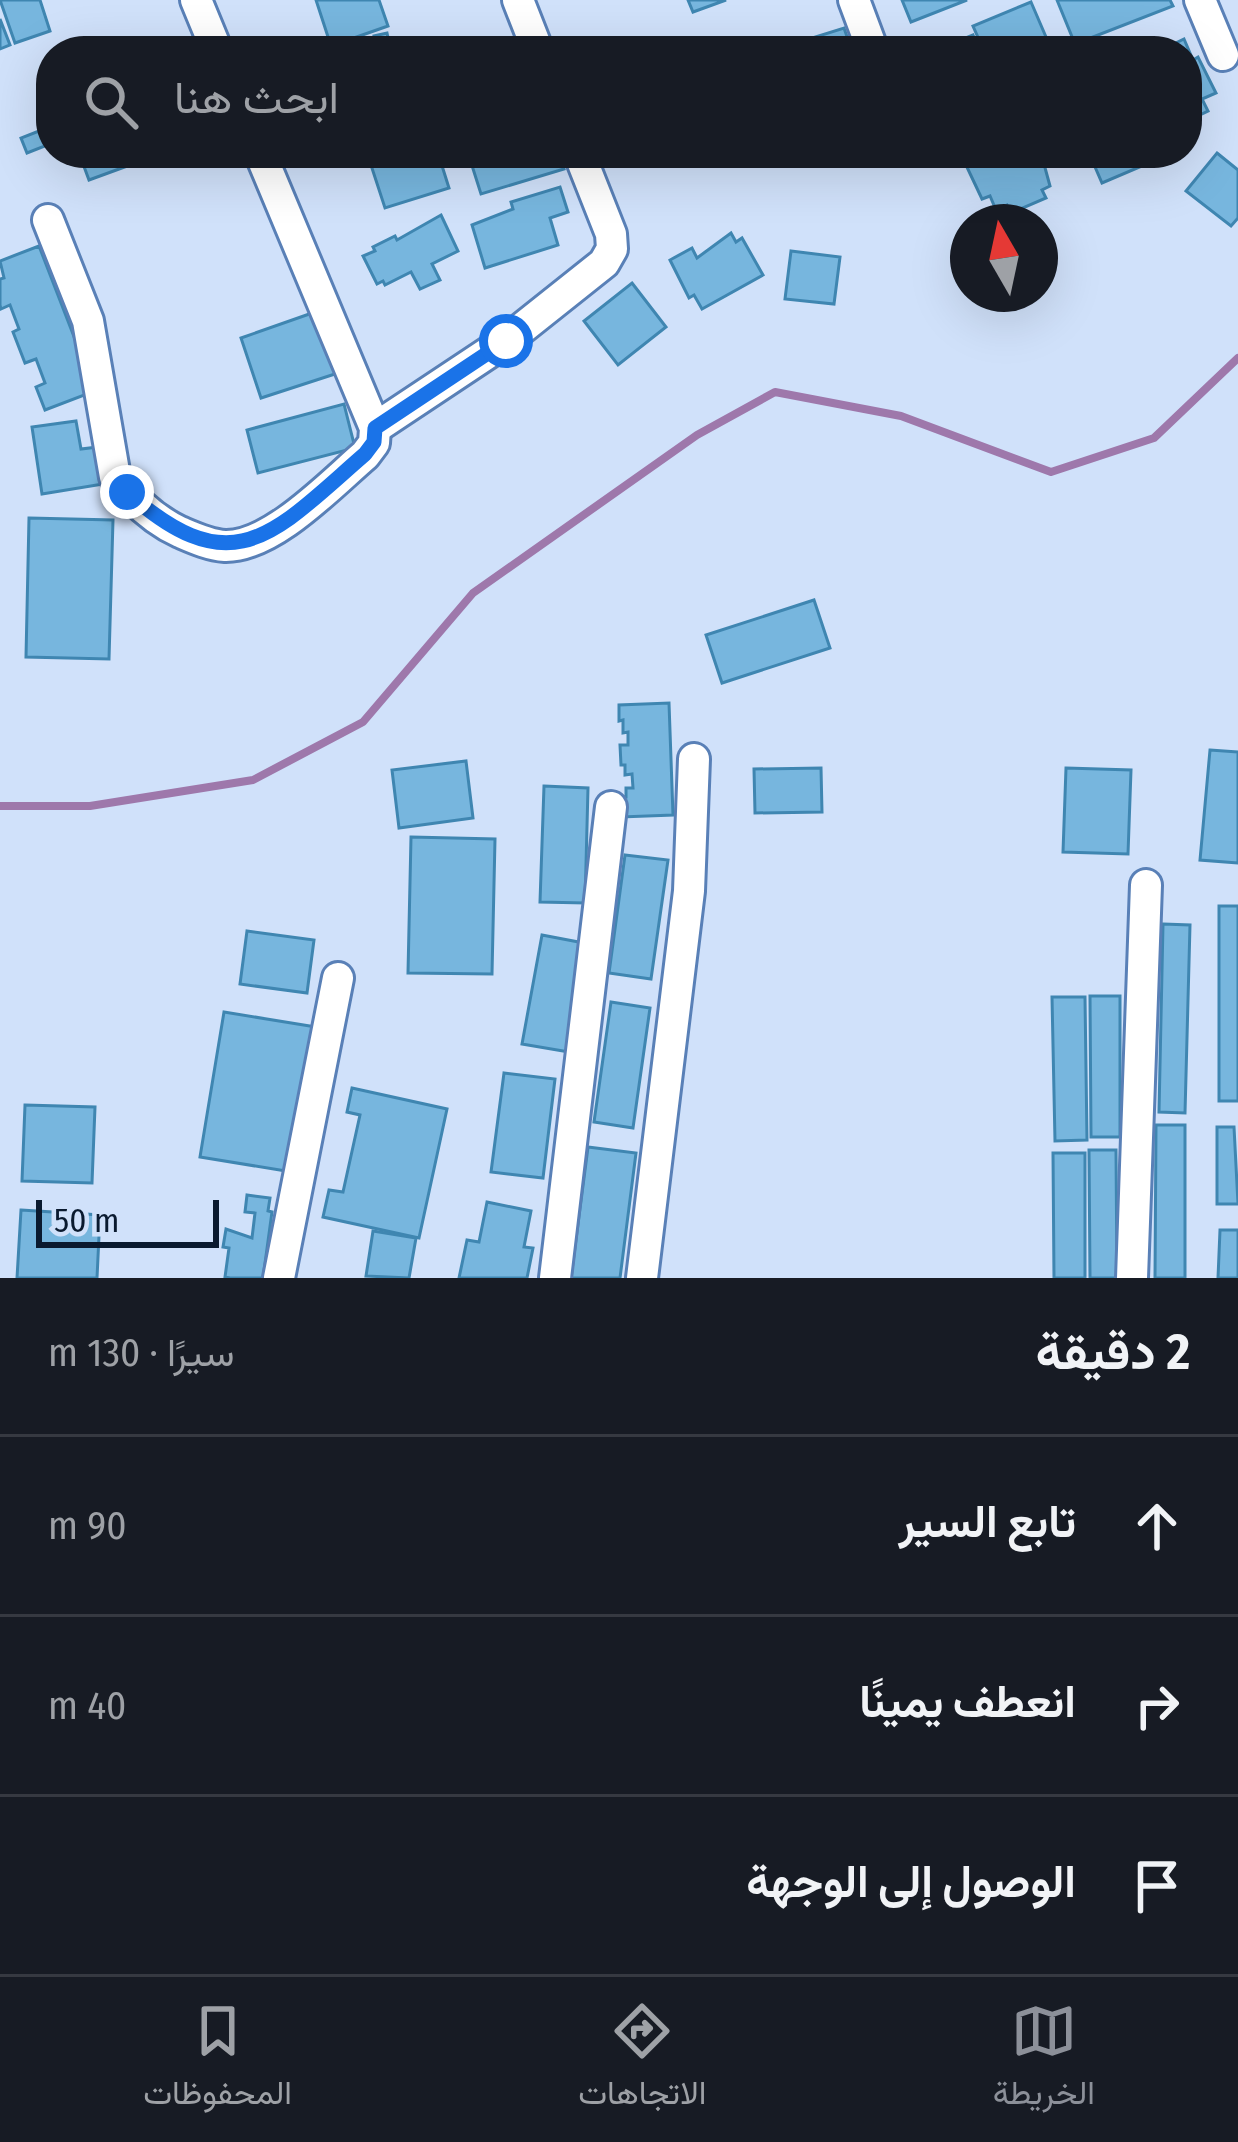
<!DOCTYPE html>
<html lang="ar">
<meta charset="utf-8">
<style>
body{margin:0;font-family:"Fira Sans Condensed",Vazirmatn,sans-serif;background:#20242c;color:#f1f3f6;direction:rtl}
.compass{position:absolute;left:950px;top:204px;width:108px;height:108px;border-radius:50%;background:#171b24;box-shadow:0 12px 48px #0002;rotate:351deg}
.scale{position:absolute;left:36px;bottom:30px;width:183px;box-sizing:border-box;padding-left:12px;border:6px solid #0a1a2f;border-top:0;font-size:33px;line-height:42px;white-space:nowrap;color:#0a1a2f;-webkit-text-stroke:9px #d0e1fa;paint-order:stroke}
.stop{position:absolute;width:36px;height:36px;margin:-27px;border:9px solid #1a73e8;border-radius:50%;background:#fff}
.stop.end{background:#1a73e8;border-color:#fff;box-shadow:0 3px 12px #0008}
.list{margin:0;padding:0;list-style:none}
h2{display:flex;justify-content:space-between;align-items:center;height:156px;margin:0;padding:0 48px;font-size:51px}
h2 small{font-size:39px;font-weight:400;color:#9ea1a6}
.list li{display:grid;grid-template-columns:78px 1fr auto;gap:36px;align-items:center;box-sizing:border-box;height:180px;padding:0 48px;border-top:3px solid #363941}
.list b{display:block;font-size:45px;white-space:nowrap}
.list em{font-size:39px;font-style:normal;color:#9ea1a6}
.icon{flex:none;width:66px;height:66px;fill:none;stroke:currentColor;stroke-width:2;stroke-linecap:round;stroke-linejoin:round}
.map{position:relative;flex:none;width:1238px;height:1278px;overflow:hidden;direction:ltr}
.search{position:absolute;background:#171b24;box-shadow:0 12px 48px #0002;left:36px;right:36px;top:36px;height:132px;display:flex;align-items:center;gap:30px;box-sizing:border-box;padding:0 42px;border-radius:48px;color:#9ea1a6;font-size:45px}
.sheet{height:696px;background:#171b24}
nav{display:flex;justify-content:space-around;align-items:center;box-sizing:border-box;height:168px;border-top:3px solid #363941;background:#171b24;font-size:33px;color:#9ea1a6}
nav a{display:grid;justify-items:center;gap:6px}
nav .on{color:#8c9099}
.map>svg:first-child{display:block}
</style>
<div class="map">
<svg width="1238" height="1278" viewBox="0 0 1238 1278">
<rect width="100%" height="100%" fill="#d0e1fa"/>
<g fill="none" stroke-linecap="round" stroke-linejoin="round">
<path stroke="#9e78ab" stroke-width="8" d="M0 806H90L253 780 363 722 473 593 697 435 775 392 901 416 1051 472 1154 438 1238 358"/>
</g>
<g fill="#77b6de" stroke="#3f86b1" stroke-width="3">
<path d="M0 0H40L50 31 15 43Z"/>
<path d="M316 0H379L388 26 331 46Z"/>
<path d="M688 0H726L693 12Z"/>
<path d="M902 0H967L911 22Z"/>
<path d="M1057 0H1170L1173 6 1075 44Z"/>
<path d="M1031 2 1052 51H984L973 26Z"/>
<path d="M0 19 10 45 0 49Z"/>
<path d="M844 28 852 51H778L777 49Z"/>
<path d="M387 33 391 51H377L374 36Z"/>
<path d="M973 35 980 51H934Z"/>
<path d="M1184 39 1193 60 1198 57 1216 93 1202 99 1208 111 1187 121V51H1159Z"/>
<path d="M39 131 45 146 27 153 21 138Z"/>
<path d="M79 153H126L130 165 89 180Z"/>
<path d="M387 153H438L449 188 385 208 369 159Z"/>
<path d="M468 153H559L564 169 481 194Z"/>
<path d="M988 153H1041L1050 186 1042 190 1046 198 1011 213 1007 205 996 210 990 196 982 199 965 163Z"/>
<path d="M1089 153H1144L1149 163 1102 183Z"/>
<path d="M1217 153 1238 170V218L1231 226 1186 191Z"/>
<path d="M560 187 568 212 550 218 558 245 485 268 472 225 513 209 511 202Z"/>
<path d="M441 215 458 251 432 264 440 280 420 289 411 272 385 285 383 281 377 284 363 256 375 251 373 247 395 236 397 240Z"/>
<path d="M731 233 736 242 742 238 763 275 702 309 694 295 689 298 670 260 692 248 697 258Z"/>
<path d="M39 246 95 391 45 410 36 387 45 383 36 359 25 363 13 332 19 329 10 305 1 309 0 305V279L4 278 0 261Z"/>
<path d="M791 251 840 257 834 304 785 299Z"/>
<path d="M632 283 666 327 618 365 584 321Z"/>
<path d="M315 312 335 374 261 398 241 338Z"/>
<path d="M344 404 355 448 258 473 247 430Z"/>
<path d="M76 421 81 449 98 447 103 484 42 494 32 427Z"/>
<path d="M29 518 113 520 109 659 26 657Z"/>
<path d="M814 600 830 648 722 683 706 635Z"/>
<path d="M669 703 673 815 621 817 620 797H626V788H633L632 774 625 775V765H621L620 745H628V732L623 733V720L619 721V705Z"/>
<path d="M1210 750 1238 752V863L1200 860Z"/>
<path d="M466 761 473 818 399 828 392 770Z"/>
<path d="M821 768 822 812 755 813 754 769Z"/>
<path d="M1066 768 1131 770 1128 854 1063 852Z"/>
<path d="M544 786 588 788 585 903 540 902Z"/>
<path d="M411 837 495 839 492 974 408 973Z"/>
<path d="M625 855 668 860 651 979 609 973Z"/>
<rect x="1219" y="906" width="19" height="195"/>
<path d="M1163 924 1190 925 1185 1113 1159 1112Z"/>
<path d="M247 931 314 940 307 993 240 984Z"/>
<path d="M542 935 589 944 569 1052 522 1044Z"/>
<path d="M1090 996H1120V1137H1091Z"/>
<path d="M1052 997H1085L1087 1140 1055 1141Z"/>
<path d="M611 1002 650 1008 633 1128 594 1122Z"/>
<path d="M224 1012 316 1027 292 1172 200 1157Z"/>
<path d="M504 1073 555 1079 543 1178 491 1172Z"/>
<path d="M352 1088 447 1109 419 1238 323 1217 329 1190 343 1192 360 1115 347 1112Z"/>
<path d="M25 1105 95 1107 92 1183 22 1181Z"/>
<path d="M1156 1125H1185V1278H1155Z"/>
<path d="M1217 1127H1234L1238 1204H1217Z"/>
<path d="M588 1147 636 1153 620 1278H571Z"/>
<path d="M1089 1150H1116L1117 1278H1090Z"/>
<path d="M1053 1153H1085V1278H1054Z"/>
<path d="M247 1195 270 1198 268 1211 272 1212 263 1278H230L225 1277 229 1248 223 1247 226 1229 252 1238 255 1213 245 1212Z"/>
<path d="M487 1202 531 1211 524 1247 533 1248 527 1278H459L467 1240 479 1242Z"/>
<path d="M21 1210 100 1215 97 1278H17Z"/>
<path d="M1220 1230H1238V1278H1218Z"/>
<path d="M373 1231 416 1238 409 1278 366 1276Z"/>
</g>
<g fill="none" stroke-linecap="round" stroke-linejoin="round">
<defs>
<g id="minor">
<path d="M196 0 217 51"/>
<path d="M518 0 538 51"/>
<path d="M854 0 873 51"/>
<path d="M1200 0 1223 55"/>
<path d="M48 220 88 321 115 477C132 499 154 520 180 532 194 538 209 545 225 546 272 547 331 484 365 455L374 443 375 428 260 153"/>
<path d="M375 428 506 341 604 263 612 249 611 234 579 153"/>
<path d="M279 1278 338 978"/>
<path d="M555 1278 611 807"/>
<path d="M642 1278 689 891 694 759"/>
<path d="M1132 1278 1146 885"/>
</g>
</defs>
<use href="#minor" stroke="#5980b7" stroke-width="36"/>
<use href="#minor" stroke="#fff" stroke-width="30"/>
</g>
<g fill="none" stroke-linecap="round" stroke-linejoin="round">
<path stroke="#1a73e8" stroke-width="15" d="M127 492C234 588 275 532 365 454L374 442 375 428 506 341"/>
</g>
</svg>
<svg class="compass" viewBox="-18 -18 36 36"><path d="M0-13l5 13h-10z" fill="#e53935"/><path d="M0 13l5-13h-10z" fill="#9ea1a6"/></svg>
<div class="scale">50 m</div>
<div class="stop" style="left:506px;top:341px"></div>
<div class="stop end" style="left:127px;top:492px"></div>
<div class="search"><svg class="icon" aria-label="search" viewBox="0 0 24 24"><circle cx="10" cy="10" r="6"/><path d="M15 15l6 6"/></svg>ابحث هنا</div>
</div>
<section class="sheet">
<h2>2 دقيقة<small>سيرًا · 130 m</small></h2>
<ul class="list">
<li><svg class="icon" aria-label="ahead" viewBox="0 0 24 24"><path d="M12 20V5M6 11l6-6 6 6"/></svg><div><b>تابع السير</b></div><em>90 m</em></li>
<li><svg class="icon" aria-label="right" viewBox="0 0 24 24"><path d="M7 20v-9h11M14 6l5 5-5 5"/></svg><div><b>انعطف يمينًا</b></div><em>40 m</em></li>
<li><svg class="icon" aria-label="arrive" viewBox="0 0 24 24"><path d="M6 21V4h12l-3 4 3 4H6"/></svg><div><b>الوصول إلى الوجهة</b></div></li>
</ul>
</section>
<nav>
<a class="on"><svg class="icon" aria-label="map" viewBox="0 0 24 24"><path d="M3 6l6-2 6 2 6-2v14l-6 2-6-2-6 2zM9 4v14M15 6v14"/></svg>الخريطة</a>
<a><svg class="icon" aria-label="directions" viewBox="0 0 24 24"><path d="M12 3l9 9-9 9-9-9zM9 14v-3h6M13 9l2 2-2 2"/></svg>الاتجاهات</a>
<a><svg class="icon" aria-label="saved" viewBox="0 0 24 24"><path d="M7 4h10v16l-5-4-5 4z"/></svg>المحفوظات</a>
</nav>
